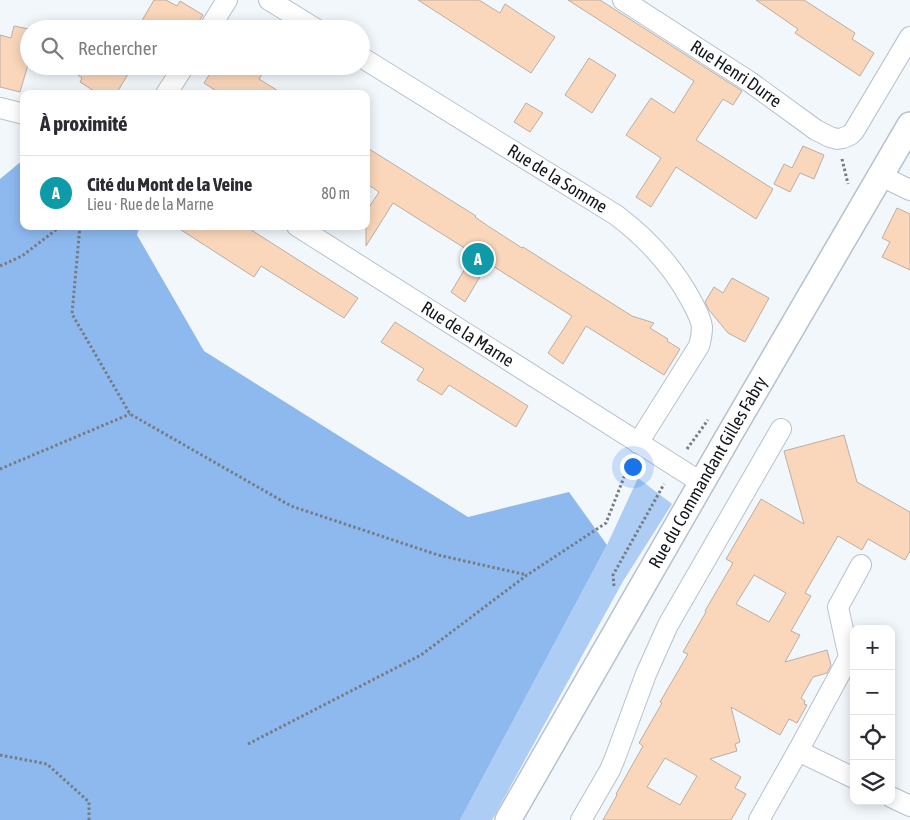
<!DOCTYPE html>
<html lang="fr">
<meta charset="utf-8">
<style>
body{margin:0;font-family:"Asap Condensed",sans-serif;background:#f7f7f7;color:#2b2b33}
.controls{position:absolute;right:15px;bottom:15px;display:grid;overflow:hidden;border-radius:10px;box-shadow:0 2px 12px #0003}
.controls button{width:45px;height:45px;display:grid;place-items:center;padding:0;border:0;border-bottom:1px solid #e1e1e2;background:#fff;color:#2b2b33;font:25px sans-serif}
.you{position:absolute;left:632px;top:466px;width:18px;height:18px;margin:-12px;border:4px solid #fff;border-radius:50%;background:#1a73e8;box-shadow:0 0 0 8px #1a73e833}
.badge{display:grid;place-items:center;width:32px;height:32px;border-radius:50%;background:#8d5210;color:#fff;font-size:16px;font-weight:700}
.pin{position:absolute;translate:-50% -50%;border:2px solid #fff;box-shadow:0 1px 5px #0006}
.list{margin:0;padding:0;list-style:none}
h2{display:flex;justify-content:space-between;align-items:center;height:65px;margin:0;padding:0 20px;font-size:21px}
h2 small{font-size:16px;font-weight:400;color:#7c7c81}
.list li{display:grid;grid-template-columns:32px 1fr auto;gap:15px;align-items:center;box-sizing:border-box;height:75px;padding:0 20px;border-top:1px solid #e1e1e2}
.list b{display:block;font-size:19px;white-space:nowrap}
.list p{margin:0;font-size:16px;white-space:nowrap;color:#7c7c81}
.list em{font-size:16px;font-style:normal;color:#7c7c81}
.icon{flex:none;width:28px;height:28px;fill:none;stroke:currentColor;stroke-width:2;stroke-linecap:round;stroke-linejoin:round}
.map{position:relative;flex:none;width:910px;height:820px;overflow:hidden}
.search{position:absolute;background:#fff;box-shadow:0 2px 12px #0003;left:20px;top:20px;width:350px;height:55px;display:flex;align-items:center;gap:12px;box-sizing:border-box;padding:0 18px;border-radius:28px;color:#7c7c81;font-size:19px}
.panel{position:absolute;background:#fff;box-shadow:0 2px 12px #0003;left:20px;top:90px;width:350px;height:140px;border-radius:10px}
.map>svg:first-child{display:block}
</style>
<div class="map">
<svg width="910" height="820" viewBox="0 0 910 820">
<rect width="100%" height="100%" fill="#f2f7fc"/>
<path fill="#adcdf5" d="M638 478 672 504 622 583 492 820H460L607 545Z"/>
<path fill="#8db9ef" d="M24 159V226H140L137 235 204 351 468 517 569 492 607 545 460 820H0V179Z"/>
<g fill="#fad7bb" stroke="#bbaea3" fill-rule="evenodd">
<path d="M154 0H166L177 6 180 1 203 15 194 29H137Z"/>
<path d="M418 0H479L500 13 505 4 555 37 531 73Z"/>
<path d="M568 0H600L742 91 733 105 723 99 696 140 773 189 756 219 676 167 651 207 636 197 661 158 626 135 651 98 674 113 694 81Z"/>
<path d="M756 0H804L855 33 852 39 874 53 860 76 795 33 798 29Z"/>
<path d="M14 26 29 29V61L20 92 0 87V35L11 38Z"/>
<path d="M589 58 616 75 592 113 565 95Z"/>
<path d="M66 66H133L116 94H99L80 82 82 78Z"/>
<path d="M215 66H267L259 79 283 94H221L204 83Z"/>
<path d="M526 103 543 113 530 132 514 122Z"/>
<path d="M803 146 824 155 814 179 800 173 790 192 774 184 784 164 792 168Z"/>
<path d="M366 147 476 216 475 217 488 226 522 248 523 247 632 316 654 323 650 328 668 339 667 341 680 349 664 375 586 326 563 364 548 353 572 316 488 263 465 302 451 292 474 254 393 203 366 246V212L379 192 366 183Z"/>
<path d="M897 208 910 214V270L882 257 890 242 882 238Z"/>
<path d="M175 226H245L358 298 344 318 261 266 254 277Z"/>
<path d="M732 278 769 298 745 342 728 333 709 310 705 302 714 287 723 293Z"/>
<path d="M395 322 528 406 516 427 449 385 442 395 417 380 424 369 381 342Z"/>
<path d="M844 435 857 482 910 512V551L905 560 868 539 862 550 838 536 805 593 811 596 791 631 800 635 785 662 827 650 831 665 827 673 813 677 801 698 805 701 804 704 807 705 797 723 789 719 780 735 731 707 740 742 735 744 737 751 710 759 741 777 735 788 746 794 731 820H603L617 795 616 794 643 746 639 743 662 703 660 702 688 654 683 652 706 612 705 611 733 563 726 559 761 499 804 524 784 451ZM754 575 786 593 769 622 736 604ZM665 758 697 776 680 805 647 787Z"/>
</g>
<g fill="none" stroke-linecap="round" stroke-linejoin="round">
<defs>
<g id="minor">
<path d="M269 0 316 29"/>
<path id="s1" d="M623 0 750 82 816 130 830 137 837 139 843 138 850 135 854 131 910 37"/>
<path d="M209 29 227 0"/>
<path id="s2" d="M361 57 616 215C648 239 673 266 692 302 696 310 701 318 702 327 702 333 701 339 699 346L638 443"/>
<path d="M166 94 184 66"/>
<path d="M0 108 24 114"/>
<path d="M881 176 910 190"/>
<path id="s3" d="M297 226 702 483"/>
<path d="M798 751 854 778"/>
<path d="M891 797 910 806"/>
<path d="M581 820 610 770 615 758 646 674 668 625 781 429"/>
<path d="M759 820 798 751 849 657 838 607 861 565"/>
</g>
<g id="tertiary">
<path id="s4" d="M508 820 728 437 910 125"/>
</g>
</defs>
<use href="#minor" stroke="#b6c1ce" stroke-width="22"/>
<use href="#tertiary" stroke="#b6c1ce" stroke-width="28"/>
<g stroke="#787c81" stroke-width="3" stroke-dasharray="2.5 2.5" stroke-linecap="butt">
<path d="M842 159 848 184"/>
<path d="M80 226 72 314 130 414 291 506 438 555 527 575"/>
<path d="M0 266 22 256 61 226"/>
<path d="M687 449 708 420"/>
<path d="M0 469 130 414"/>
<path d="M614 586 613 575 664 484"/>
<path d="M248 744 421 655 527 575 606 523 630 462"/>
<path d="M0 755 47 764 89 802V820"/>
</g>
<use href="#minor" stroke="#fff" stroke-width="20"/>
<use href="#tertiary" stroke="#fff" stroke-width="25"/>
</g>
<g text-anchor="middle" stroke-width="4" stroke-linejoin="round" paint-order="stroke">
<g font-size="18" fill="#14171c" stroke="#fff">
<text dy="6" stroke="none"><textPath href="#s1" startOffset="135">Rue Henri Durre</textPath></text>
<text dy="6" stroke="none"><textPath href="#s2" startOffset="231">Rue de la Somme</textPath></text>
<text dy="6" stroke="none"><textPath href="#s3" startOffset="202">Rue de la Marne</textPath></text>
<text dy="6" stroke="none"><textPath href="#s4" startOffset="401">Rue du Commandant Gilles Fabry</textPath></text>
</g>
</g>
</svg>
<div class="controls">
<button>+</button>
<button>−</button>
<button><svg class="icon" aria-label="locate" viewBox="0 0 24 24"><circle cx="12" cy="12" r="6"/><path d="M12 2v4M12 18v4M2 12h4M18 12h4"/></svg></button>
<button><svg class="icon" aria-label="layers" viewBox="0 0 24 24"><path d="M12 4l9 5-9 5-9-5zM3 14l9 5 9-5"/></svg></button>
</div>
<div class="you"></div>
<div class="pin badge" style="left:478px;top:259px;background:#0f9aa8">A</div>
<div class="search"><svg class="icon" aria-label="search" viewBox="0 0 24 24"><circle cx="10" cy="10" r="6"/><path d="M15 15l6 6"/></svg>Rechercher</div>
<section class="panel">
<h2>À proximité<small></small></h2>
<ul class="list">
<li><span class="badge" style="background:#0f9aa8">A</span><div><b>Cité du Mont de la Veine</b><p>Lieu · Rue de la Marne</p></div><em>80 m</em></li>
</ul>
</section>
</div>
